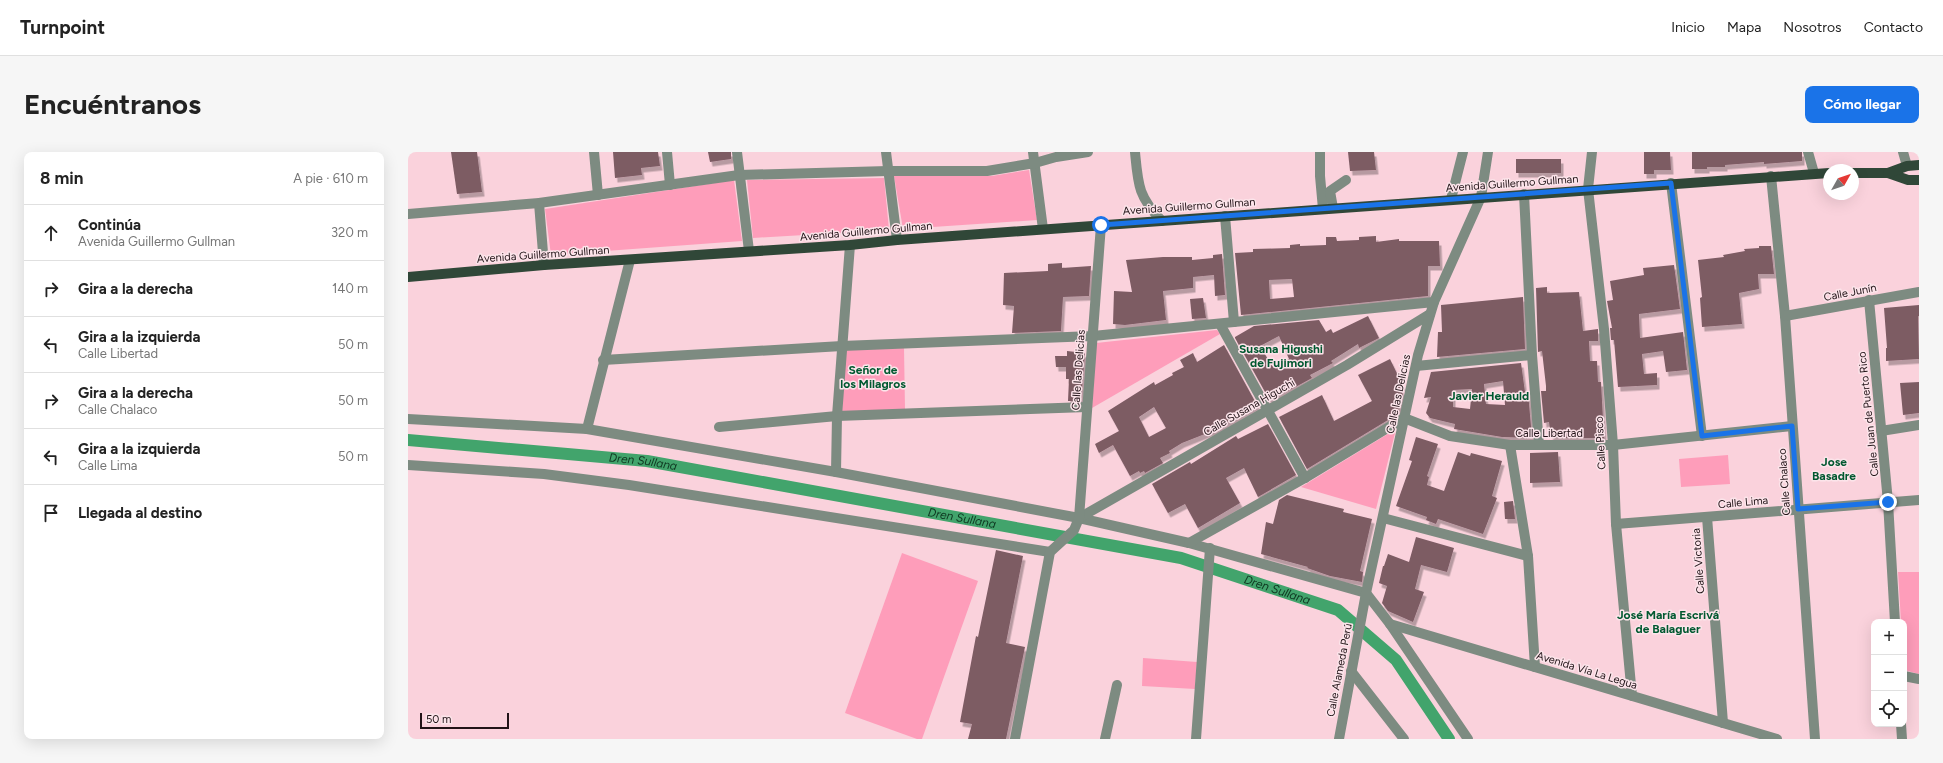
<!DOCTYPE html>
<html lang="es">
<meta charset="utf-8">
<style>
body{margin:0;font-family:Figtree,sans-serif;background:#f6f6f6;color:#222}
.controls{position:absolute;right:12px;bottom:12px;display:grid;overflow:hidden;border-radius:8px;box-shadow:0 4px 16px #0002}
.controls button{width:36px;height:36px;display:grid;place-items:center;padding:0;border:0;border-bottom:1px solid #e0e0e0;background:#fff;color:#222;font:20px sans-serif}
.compass{position:absolute;left:1415px;top:12px;width:36px;height:36px;border-radius:50%;background:#fff;box-shadow:0 4px 16px #0002;rotate:50deg}
.scale{position:absolute;left:12px;bottom:10px;width:89px;box-sizing:border-box;padding-left:4px;border:2px solid #211317;border-top:0;font-size:11px;line-height:14px;white-space:nowrap;color:#211317;-webkit-text-stroke:3px #fce4ea;paint-order:stroke}
.stop{position:absolute;width:12px;height:12px;margin:-9px;border:3px solid #1a73e8;border-radius:50%;background:#fff}
.stop.end{background:#1a73e8;border-color:#fff;box-shadow:0 1px 4px #0008}
.list{margin:0;padding:0;list-style:none}
h2{display:flex;justify-content:space-between;align-items:center;height:52px;margin:0;padding:0 16px;font-size:17px}
h2 small{font-size:13px;font-weight:400;color:#767676}
.list li{display:grid;grid-template-columns:26px 1fr auto;gap:12px;align-items:center;box-sizing:border-box;height:56px;padding:0 16px;border-top:1px solid #e0e0e0}
.list b{display:block;font-size:15px;white-space:nowrap}
.list p{margin:0;font-size:13px;white-space:nowrap;color:#767676}
.list em{font-size:13px;font-style:normal;color:#767676}
.icon{flex:none;width:22px;height:22px;fill:none;stroke:currentColor;stroke-width:2;stroke-linecap:round;stroke-linejoin:round}
.map{position:relative;flex:none;width:1511px;height:587px;overflow:hidden;border-radius:8px}
header{display:flex;align-items:center;gap:24px;box-sizing:border-box;height:56px;padding:0 20px;background:#fff;border-bottom:1px solid #e0e0e0}
header strong{font-size:19px}
nav{display:flex;gap:22px;margin-inline-start:auto;font-size:14px}
.intro{display:flex;align-items:center;justify-content:space-between;box-sizing:border-box;height:96px;padding:0 24px}
h1{margin:0;font-size:28px}
.button{padding:10px 18px;border-radius:8px;background:#1a73e8;color:#fff;font-size:14px;font-weight:700}
main{display:flex;gap:24px;padding:0 24px}
aside{flex:1;background:#fff;border-radius:8px;box-shadow:0 4px 16px #0002}
.map>svg:first-child{display:block}
</style>
<header>
<strong>Turnpoint</strong>
<nav><a>Inicio</a><a>Mapa</a><a>Nosotros</a><a>Contacto</a></nav>
</header>
<div class="intro"><h1>Encuéntranos</h1><a class="button">Cómo llegar</a></div>
<main>
<aside>
<h2>8 min<small>A pie · 610 m</small></h2>
<ul class="list">
<li><svg class="icon" aria-label="ahead" viewBox="0 0 24 24"><path d="M12 20V5M6 11l6-6 6 6"/></svg><div><b>Continúa</b><p>Avenida Guillermo Gullman</p></div><em>320 m</em></li>
<li><svg class="icon" aria-label="right" viewBox="0 0 24 24"><path d="M7 20v-9h11M14 6l5 5-5 5"/></svg><div><b>Gira a la derecha</b></div><em>140 m</em></li>
<li><svg class="icon" aria-label="left" viewBox="0 0 24 24"><path d="M17 20v-9H6M10 6l-5 5 5 5"/></svg><div><b>Gira a la izquierda</b><p>Calle Libertad</p></div><em>50 m</em></li>
<li><svg class="icon" aria-label="right" viewBox="0 0 24 24"><path d="M7 20v-9h11M14 6l5 5-5 5"/></svg><div><b>Gira a la derecha</b><p>Calle Chalaco</p></div><em>50 m</em></li>
<li><svg class="icon" aria-label="left" viewBox="0 0 24 24"><path d="M17 20v-9H6M10 6l-5 5 5 5"/></svg><div><b>Gira a la izquierda</b><p>Calle Lima</p></div><em>50 m</em></li>
<li><svg class="icon" aria-label="arrive" viewBox="0 0 24 24"><path d="M6 21V4h12l-3 4 3 4H6"/></svg><div><b>Llegada al destino</b></div></li>
</ul>
</aside>
<div class="map">
<svg width="1511" height="587" viewBox="0 0 1511 587">
<defs>
<filter id="shadow"><feDropShadow dx="2.5" dy="4.5" stdDeviation="0" flood-color="#0004"/></filter>
</defs>
<rect width="100%" height="100%" fill="#fad2dc"/>
<g fill="#fe9dba">
<path d="M621 18 629 68 495 77 486 24H584Z"/>
<path d="M476 26 481 78 345 86 339 28Z"/>
<path d="M326 28 334 89 143 103 137 57Z"/>
<path d="M809 178 812 182 684 256 688 191Z"/>
<path d="M496 196 497 257 434 260 437 198Z"/>
<path d="M988 277 968 357 893 335Z"/>
<path d="M1320 303 1322 332 1273 335 1271 307Z"/>
<path d="M494 401 570 429 514 587H509L437 561Z"/>
<path d="M1490 420H1511V522L1496 518V470H1493Z"/>
<path d="M735 506 789 510 787 537 734 534Z"/>
</g>
<g fill="none" stroke-linecap="round" stroke-linejoin="round">
<path stroke="#42a46c" stroke-width="12" id="s1" d="M0 288 239 309 773 406 930 458 988 508 1041 587"/>
</g>
<g fill="#7d5b64" fill-rule="evenodd" filter="url(#shadow)">
<path d="M43 0H69L74 40 49 42Z"/>
<path d="M205 0H250L252 14 233 16 234 23 207 26Z"/>
<path d="M300 0H323V7L302 10Z"/>
<path d="M940 0H966L968 18 942 19Z"/>
<path d="M1236 0H1262L1263 18H1246V22H1236Z"/>
<path d="M1284 0H1394V9L1356 12V10L1317 13V15H1299V17H1284Z"/>
<rect x="1108" y="7" width="45" height="14"/>
<path d="M968 84V90L991 87V89H1031L1032 114H1020V144L833 163 827 101 845 100V97L882 96V93L892 92V94L918 93V85H928L929 89 951 88V85ZM884 127 886 145 862 147 861 128Z"/>
<path d="M1351 94H1363L1366 122H1350L1351 137 1331 141 1334 172 1294 175 1292 146 1294 145 1290 108 1316 105 1315 103 1337 99 1336 97 1351 96Z"/>
<path d="M814 102 817 143 807 144 806 123 785 125V136L755 139 758 168 717 173 705 172 706 139 724 140 718 108 755 105H784V108L805 106V103Z"/>
<path d="M654 111V116L683 114 681 144 655 145 653 179 604 181 606 154 595 153 596 121 640 119V112Z"/>
<path d="M1266 113 1272 157 1231 162 1232 186 1275 180 1279 218 1258 220 1255 199 1234 202 1236 222 1249 221V233L1210 235 1206 188H1203L1202 176H1204L1199 149 1205 148 1202 129 1236 123 1235 116Z"/>
<path d="M1139 135V141L1171 140 1175 179 1190 177V189H1181L1182 209H1189L1190 230H1193L1196 286H1143L1141 270 1136 271 1133 239H1138V234L1134 199 1130 200 1128 136Z"/>
<path d="M1115 145 1117 197 1029 205 1030 180H1034L1033 153Z"/>
<path d="M795 146 798 166 784 167 782 147Z"/>
<path d="M1511 153V164H1510L1511 207 1478 209V196H1479L1476 156Z"/>
<path d="M960 164 971 186 951 196 950 192 923 209 925 211 902 223 904 226 882 238 861 247 827 186V185L846 174 911 168 918 180 923 177 925 181ZM871 184 881 207 864 214 852 194Z"/>
<path d="M816 193 849 253 807 278 774 291 761 299 762 301 752 306 755 311 737 321 736 319 732 321 731 319 722 324 705 293 691 301 687 292 711 279 700 259 746 230 747 233 765 223 764 221 776 215 772 208 785 201 789 210ZM746 255 758 276 741 285 731 265Z"/>
<path d="M659 199 677 201 673 249H660L661 227H658V215H648L647 204H659Z"/>
<path d="M982 207 995 234 992 235 995 243 992 257 982 262 980 268 899 317 871 265 914 243 926 269 964 249 950 223Z"/>
<path d="M1113 211 1117 240H1120L1124 286 1094 285 1046 277 1047 272 1022 266 1018 261 1023 245 1016 246 1023 220ZM1095 229 1097 253 1078 252 1076 232ZM1064 237 1062 257 1045 255V238Z"/>
<path d="M1511 230V261L1495 263 1492 231Z"/>
<path d="M860 272 888 323 850 345 836 316 818 326 832 351 790 376 777 352 760 361 744 332 782 310 783 312 828 284 830 287Z"/>
<path d="M1008 285 1030 292 1019 324 1021 325 1019 333 1036 339 1050 300 1062 304 1063 301 1094 309 1084 344 1089 346 1075 382 1030 367 1028 372 1018 368 1019 365 988 354 1004 309 1001 308Z"/>
<path d="M1150 300 1152 330 1122 331V301Z"/>
<path d="M879 343 936 357 935 360 964 367 952 419 955 420 954 430 922 424 899 416 900 415 853 402 858 370 865 372 871 348Z"/>
<path d="M1105 349 1107 367H1097L1096 350Z"/>
<path d="M1008 385 1046 396 1039 420 1013 413 1007 437 1016 440 1005 470 980 459 974 451 979 434 971 431 975 414H976L980 402 1001 410Z"/>
<path d="M588 398 615 404 598 491 617 495 598 587H560L564 572 552 570 568 484 570 485Z"/>
</g>
<g fill="none" stroke-linecap="round" stroke-linejoin="round">
<g stroke="#7d8b81" stroke-width="10">
<path d="M186 0 190 43"/>
<path d="M259 0 262 33"/>
<path d="M329 0 341 99"/>
<path d="M478 0 489 88"/>
<path d="M625 0 635 77"/>
<path d="M727 0C730 32 730 45 754 69"/>
<path d="M912 0V24L915 57"/>
<path d="M1184 0 1180 37 1196 177 1205 293 1208 372 1224 544"/>
<path d="M1400 0 1406 21"/>
<path d="M1495 0 1499 14"/>
<path d="M1363 24 1377 164 1407 587"/>
<path d="M1263 31 1294 284"/>
<path d="M1116 42 1124 203 1131 293"/>
<path d="M1043 47 1055 0"/>
<path d="M131 51 136 113"/>
<path d="M925 56 922 39 938 28"/>
<path d="M0 62 131 51 331 23 480 19H579L627 11 648 5 680 0"/>
<path d="M817 64 826 170"/>
<path d="M1461 148 1480 350 1487 470"/>
<path d="M1377 164 1511 140"/>
<path d="M812 172 897 326"/>
<path d="M195 208 434 194 685 184 1026 150"/>
<path d="M1008 214 1124 203"/>
<path d="M0 267 179 277 428 320 671 366 781 391 958 441 982 472 1060 587"/>
<path d="M311 275 429 264 679 255"/>
<path d="M179 277 222 108"/>
<path d="M1473 279 1511 273"/>
<path d="M1102 293 1120 404 1127 515"/>
<path d="M0 313 136 322 221 333 642 400"/>
<path d="M428 320 429 264 442 93"/>
<path d="M1299 365 1315 571"/>
<path d="M671 366 939 213 1022 162"/>
<path d="M975 366 1120 404"/>
<path d="M1208 372 1511 348"/>
<path d="M781 391 897 326 996 266 1042 284 1102 293H1205L1384 274"/>
<path d="M982 472 1369 587"/>
<path d="M943 519 996 587"/>
<path d="M1496 524 1511 527"/>
<path d="M1493 572 1494 587"/>
<path d="M607 587 642 400 666 378 671 366 693 73"/>
<path d="M697 587 709 533"/>
<path d="M788 587 802 396"/>
<path d="M931 587 958 441 1010 203 1026 150 1073 45 1080 0"/>
</g>
<g stroke="#304738" stroke-width="10">
<path d="M1445 21H1480L1500 28H1511"/>
<path d="M1480 21 1499 14 1511 13"/>
<path d="M0 125 136 113 442 93 489 88 1421 21"/>
</g>
</g>
<g fill="none" stroke-linecap="round" stroke-linejoin="round">
<path stroke="#1a73e8" stroke-width="5" d="M693 73 1263 31 1294 284 1384 274 1390 357 1480 350"/>
</g>
<g text-anchor="middle" stroke-width="3" stroke-linejoin="round" paint-order="stroke">
<g font-size="11" fill="#211317" stroke="#fce4ea">
<text transform="translate(1104 31) rotate(-4)" y="4">Avenida Guillermo Gullman</text>
<text transform="translate(781 54) rotate(-4)" y="4">Avenida Guillermo Gullman</text>
<text transform="translate(458 79) rotate(-5)" y="4">Avenida Guillermo Gullman</text>
<text transform="translate(135 102) rotate(-4)" y="4">Avenida Guillermo Gullman</text>
<text transform="translate(1442 140) rotate(-11)" y="4">Calle Junín</text>
<text transform="translate(670 218) rotate(-86)" y="4">Calle las Delicias</text>
<text transform="translate(990 242) rotate(-78)" y="4">Calle las Delicias</text>
<text transform="translate(841 255) rotate(-30)" y="4">Calle Susana Higuchi</text>
<text transform="translate(1460 262) rotate(-96)" y="4">Calle Juan de Puerto Rico</text>
<text x="1141" y="285">Calle Libertad</text>
<text transform="translate(1192 291) rotate(-93)" y="4">Calle Pisco</text>
<text transform="translate(1376 330) rotate(-94)" y="4">Calle Chalaco</text>
<text transform="translate(1335 350) rotate(-5)" y="4">Calle Lima</text>
<text transform="translate(1290 409) rotate(-94)" y="4">Calle Victoria</text>
<text transform="translate(931 518) rotate(-79)" y="4">Calle Alameda Perú</text>
<text transform="translate(1179 518) rotate(17)" y="4">Avenida Vía La Legua</text>
</g>
<g font-size="12" font-weight="bold" fill="#005830" stroke="#fce4ea">
<text x="873" y="201">Susana Higushi<tspan x="873" dy="14">de Fujimori</tspan></text>
<text x="465" y="222">Señor de<tspan x="465" dy="14">los Milagros</tspan></text>
<text x="1081" y="248">Javier Herauld</text>
<text x="1426" y="314">Jose<tspan x="1426" dy="14">Basadre</tspan></text>
<text x="1260" y="467">José María Escrivá<tspan x="1260" dy="14">de Balaguer</tspan></text>
</g>
<g font-size="12" font-style="italic" fill="#0f3821" stroke="#fce4ea">
<text dy="4" stroke="none"><textPath href="#s1" startOffset="236">Dren Sullana</textPath></text>
<text dy="4" stroke="none"><textPath href="#s1" startOffset="560">Dren Sullana</textPath></text>
<text dy="4" stroke="none"><textPath href="#s1" startOffset="884">Dren Sullana</textPath></text>
</g>
</g>
</svg>
<div class="controls">
<button>+</button>
<button>−</button>
<button><svg class="icon" aria-label="locate" viewBox="0 0 24 24"><circle cx="12" cy="12" r="6"/><path d="M12 2v4M12 18v4M2 12h4M18 12h4"/></svg></button>
</div>
<svg class="compass" viewBox="-18 -18 36 36"><path d="M0-13l5 13h-10z" fill="#e53935"/><path d="M0 13l5-13h-10z" fill="#767676"/></svg>
<div class="scale">50 m</div>
<div class="stop" style="left:693px;top:73px"></div>
<div class="stop end" style="left:1480px;top:350px"></div>
</div>
</main>
